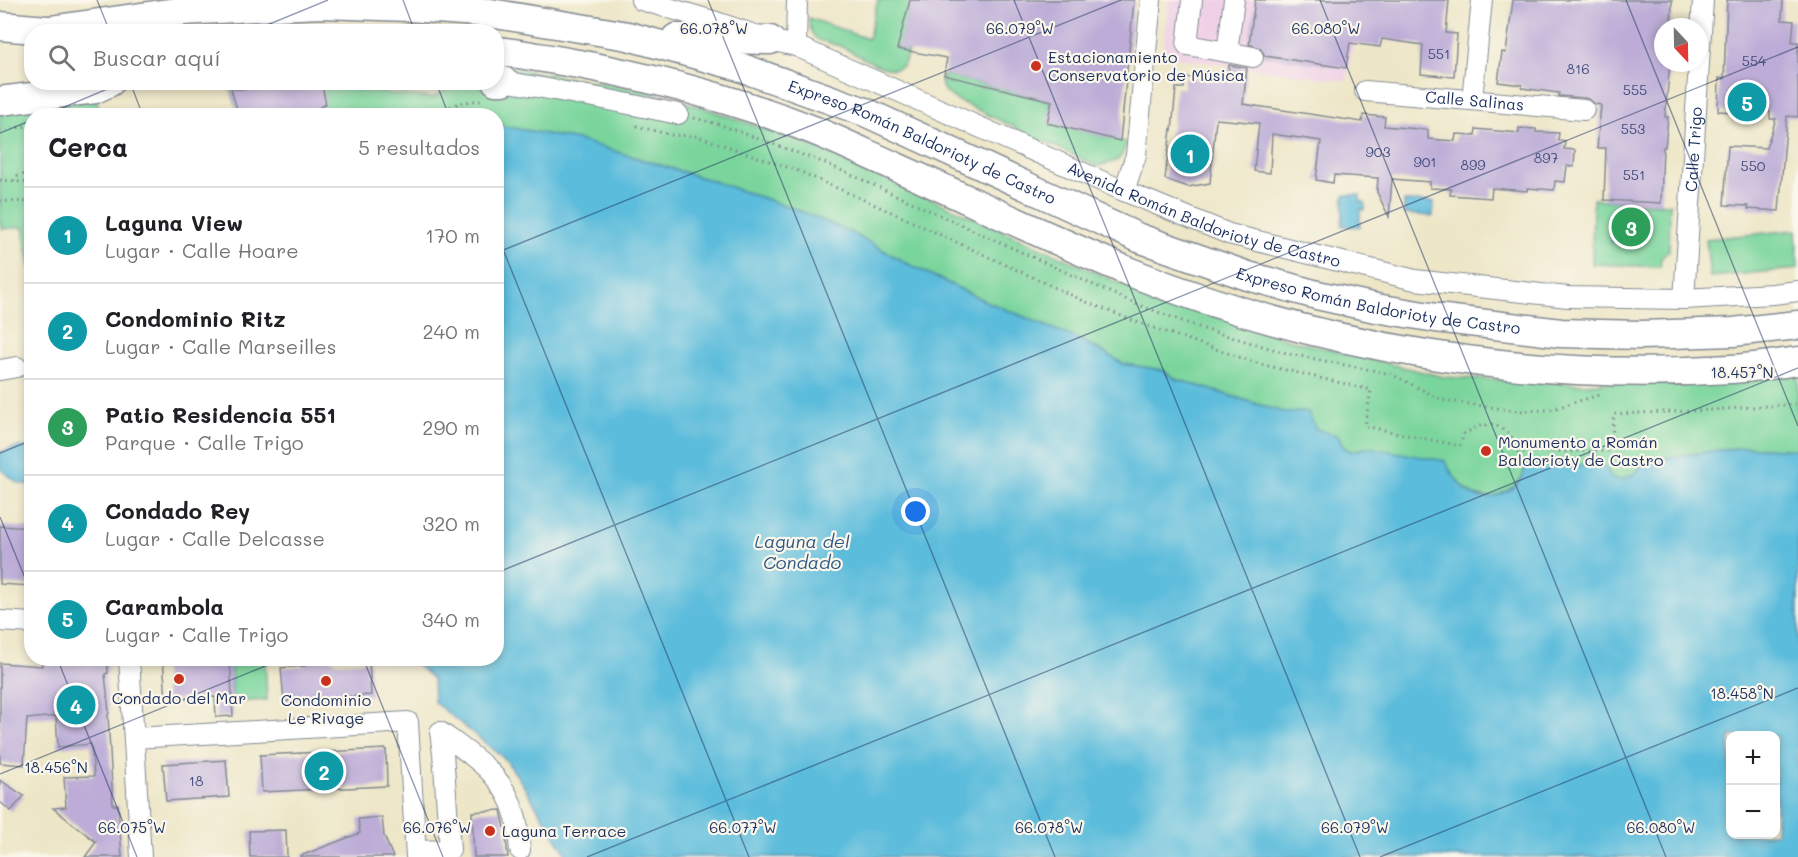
<!DOCTYPE html>
<html lang="es">
<meta charset="utf-8">
<style>
body{margin:0;font-family:Mali,sans-serif;background:#f2f2f2;color:#202124}
.controls{position:absolute;right:18px;bottom:18px;display:grid;overflow:hidden;border-radius:12px;box-shadow:0 3px 9px #0003}
.controls button{width:54px;height:54px;display:grid;place-items:center;padding:0;border:0;border-bottom:2px solid #e0e0e0;background:#fff;color:#202124;font:30px sans-serif}
.compass{position:absolute;left:1654px;top:18px;width:54px;height:54px;border-radius:50%;background:#fff;box-shadow:0 3px 9px #0003;rotate:158deg}
.you{position:absolute;left:916px;top:512px;width:21px;height:21px;margin:-15px;border:4px solid #fff;border-radius:50%;background:#1a73e8;box-shadow:0 0 0 9px #1a73e833}
.badge{display:grid;place-items:center;width:39px;height:39px;border-radius:50%;background:#c8321e;color:#fff;font-size:20px;font-weight:700}
.pin{position:absolute;translate:-50% -50%;border:3px solid #fff;box-shadow:0 2px 6px #0006}
.list{margin:0;padding:0;list-style:none}
h2{display:flex;justify-content:space-between;align-items:center;height:78px;margin:0;padding:0 24px;font-size:26px}
h2 small{font-size:20px;font-weight:400;color:#757577}
.list li{display:grid;grid-template-columns:39px 1fr auto;gap:18px;align-items:center;box-sizing:border-box;height:96px;padding:0 24px;border-top:2px solid #e0e0e0}
.list b{display:block;font-size:22px;white-space:nowrap}
.list p{margin:0;font-size:20px;white-space:nowrap;color:#757577}
.list em{font-size:20px;font-style:normal;color:#757577}
.icon{flex:none;width:33px;height:33px;fill:none;stroke:currentColor;stroke-width:2;stroke-linecap:round;stroke-linejoin:round}
.map{position:relative;flex:none;width:1798px;height:857px;overflow:hidden}
.search{position:absolute;background:#fff;box-shadow:0 3px 9px #0003;left:24px;top:24px;width:480px;height:66px;display:flex;align-items:center;gap:15px;box-sizing:border-box;padding:0 21px;border-radius:24px;color:#757577;font-size:22px}
.panel{position:absolute;background:#fff;box-shadow:0 3px 9px #0003;left:24px;top:108px;width:480px;height:558px;border-radius:24px}
.map>svg:first-child{display:block}
</style>
<div class="map">
<svg width="1798" height="857" viewBox="0 0 1798 857">
<rect width="100%" height="100%" fill="#fbf7ec"/>
<filter id="ink" filterUnits="userSpaceOnUse"><feTurbulence type="fractalNoise" baseFrequency=".0167" numOctaves="2"/><feDisplacementMap in="SourceGraphic" scale="12" xChannelSelector="R" yChannelSelector="G"/><feConvolveMatrix kernelMatrix="1 2 1 2 8 2 1 2 1" color-interpolation-filters="sRGB"/></filter>
<filter id="wash" filterUnits="userSpaceOnUse"><feTurbulence type="fractalNoise" baseFrequency=".008" numOctaves="4" result="noise"/><feDisplacementMap in="SourceGraphic" scale="24" xChannelSelector="R" yChannelSelector="G"/><feGaussianBlur stdDeviation="1.35" result="paint"/><feColorMatrix in="noise" values="0 0 0 0 0 0 0 0 0 0 0 0 0 0 0 0 0 1.4 0 .05"/><feComposite in="paint" operator="in"/></filter>
<g filter="url(#wash)">
<rect width="100%" height="100%" fill="#ede6c7"/>
<path fill="#efd0e6" d="M1169 0H1360L1347 81 1163 56Z"/>
<g fill="#7ad59c" stroke="#4a827d" stroke-width="1.5">
<path d="M878 0H950L909 49 898 46 897 49 908 51C906 57 906 64 900 67 887 76 853 51 840 46 833 43 823 43 817 39 810 34 809 25 809 18L868 39Z"/>
<path d="M497 66 637 89 705 108 818 148 1135 290 1287 339 1444 377 1582 384 1798 372V450L1746 447 1711 451 1657 459 1640 467 1636 473 1621 480 1612 478 1607 472 1525 465 1523 477 1513 487 1495 498 1473 495 1454 478 1367 447 1359 450 1350 451 1343 446 1338 436 1316 429 1308 412 1286 413 1176 379 1162 370 1124 364 1085 342 983 300 908 264 854 234 798 210 716 182 578 140 497 125 496 116 239 115 230 86H324L433 98 456 83 496 82Z"/>
<path d="M944 75 1052 101 1048 123 1126 142C1123 162 1114 163 1096 166L957 100C947 94 936 87 944 75Z"/>
<path d="M96 99 101 115 32 116 31 271 23 227 2 229 0 223V112Z"/>
<path d="M1593 199 1632 203 1670 204 1669 251 1661 258 1660 267 1592 264Z"/>
<path d="M1796 230 1798 269 1710 277 1706 239Z"/>
<path d="M230 659H265L267 700 233 702Z"/>
</g>
<g fill="#5cbcdb" stroke="#3c769c" stroke-width="1.5" fill-rule="evenodd">
<path d="M497 125 578 140 716 182 798 210 854 234 908 264 983 300 1085 342 1124 364 1162 370 1176 379 1286 413 1308 412 1316 429 1338 436 1343 446 1350 451 1359 450 1367 447 1445 461C1452 474 1459 486 1471 494 1486 503 1512 493 1522 478 1524 475 1524 469 1525 465H1604L1612 478 1621 480 1636 473 1640 467 1657 459 1711 451 1746 447 1798 450V857H568L520 780 505 759 434 702 433 679 414 663 384 659 496 658ZM1730 736H1776V834H1730Z"/>
<path d="M1344 195H1360V201L1365 202V210H1360V227L1342 226Z"/>
<path d="M1404 201 1434 202 1433 216 1404 214Z"/>
<path d="M1613 209 1629 210 1628 243 1611 242Z"/>
<path d="M18 447H31V485L18 483 0 469V452Z"/>
</g>
<g id="blocks">
<g fill="#bcacd7">
<path d="M910 0H1134L1120 141 1047 123 1052 101 944 75 947 58 897 49Z"/>
<path d="M1255 0H1449L1446 33 1457 34 1454 77 1421 74 1423 45 1382 39 1380 47 1350 43 1346 68 1265 56 1260 48 1249 44Z"/>
<path d="M1513 0H1672L1671 27H1663V63H1670L1665 117H1668L1665 147H1663L1661 203 1604 200 1606 148H1597L1601 105 1595 104 1590 100 1585 98 1558 96 1559 93 1522 88V85L1498 82 1502 52 1506 53Z"/>
<path d="M1727 0H1783L1782 20 1794 21 1792 42H1798V117L1787 116 1779 211 1748 209V206L1724 205 1728 146 1766 148 1776 119H1770V112H1762V109L1733 108V112L1718 111 1719 78 1724 79Z"/>
<path d="M1229 65 1247 68 1243 104 1362 122 1363 115 1385 117 1384 126 1428 130V139L1455 141 1456 134 1475 135 1476 129 1519 133V128L1536 129V132L1559 133 1558 140 1565 141 1564 149 1575 150 1574 167 1567 166 1565 182 1555 181 1554 190 1527 188V191L1492 188 1491 198 1450 195 1451 189 1430 188V182L1392 179 1389 217 1377 192 1378 178 1334 175 1333 183 1316 180 1321 141 1272 134 1270 173 1254 171 1259 123 1216 119 1210 183 1188 187 1165 179 1171 129 1172 130 1176 88H1184V77L1199 79 1200 72 1228 74Z"/>
<path d="M322 86 326 104 303 116H239L231 89Z"/>
<path d="M0 526 32 528V586L0 584Z"/>
<path d="M41 658H107L108 673 105 674 109 712 108 715 113 805H118L122 857H85L96 842 53 808 66 807 64 777 94 776 91 744 58 747 56 716 27 719 24 765 0 763V663L42 666Z"/>
<path d="M163 658H230L233 716 216 717 215 697 166 700Z"/>
<path d="M295 658H331L337 663 369 661 371 695 284 701 281 668 305 666Z"/>
<path d="M386 749 387 786 262 792 260 755Z"/>
<path d="M226 760 229 797 166 801 163 764Z"/>
<path d="M0 780 24 796 11 811 0 802Z"/>
<path d="M501 810 505 828 508 857H474L472 812Z"/>
<path d="M382 817 384 836 393 857H300V856L360 833 358 819Z"/>
<path d="M286 830 287 857H250L249 831Z"/>
</g>
</g>
</g>
<g filter="url(#ink)">
<use href="#blocks" fill-opacity="0" stroke="#848a92" stroke-width="1.5"/>
<g fill="none" stroke-linecap="round" stroke-linejoin="round">
<defs>
<g id="minor">
<path id="s1" d="M641 0 710 20 770 40 796 46 1124 191 1229 234 1415 280 1568 297 1684 299 1773 294 1798 291"/>
<path d="M1192 0 1187 45 1227 52 1234 0"/>
<path d="M796 46 797 0"/>
<path d="M1227 52 1253 57"/>
<path d="M503 81 599 98 678 114"/>
<path id="s2" d="M1365 91 1584 110"/>
<path d="M1472 100 1482 0"/>
<path d="M1124 191 1136 155 1151 0"/>
<path id="s3" d="M1684 299 1703 0"/>
<path d="M0 370 17 367"/>
<path d="M0 621 32 623"/>
<path d="M129 658 141 857"/>
<path d="M134 738 408 722 416 857"/>
<path d="M416 851 450 850 443 753 440 732C473 756 506 776 516 818 518 828 519 840 520 850"/>
</g>
<g id="highway">
<path d="M0 26 47 30"/>
<path id="s4" d="M36 32 183 11 254 7 322 4 409 7 490 13 628 36 734 65 865 112 1139 238 1248 276 1317 295 1376 308 1436 318 1561 333 1641 335 1733 332 1798 325"/>
<path d="M676 38 770 40"/>
<path d="M496 51C526 54 555 60 584 65 662 80 739 101 813 130 840 141 867 154 894 166 972 201 1050 239 1130 272 1319 348 1527 382 1730 369 1753 368 1776 364 1798 361"/>
<path d="M496 81H503"/>
<path d="M0 101 95 89 110 82"/>
</g>
</defs>
<use href="#minor" stroke="#848a92" stroke-width="22"/>
<use href="#highway" stroke="#848a92" stroke-width="31"/>
<g stroke="#848a92" stroke-width="3" stroke-dasharray="1.5 4.5" stroke-linecap="butt">
<path d="M428 116C446 108 464 99 485 101"/>
<path d="M694 118 721 125 825 163 1136 304 1204 329 1290 354 1391 374 1442 400 1518 411 1549 410 1599 395"/>
<path d="M636 126 671 135 697 136 801 172 900 216 1084 301 1139 323 1260 364 1371 390 1365 426 1460 446 1464 434 1479 426 1494 424 1511 435 1515 452 1611 451 1614 414 1694 411 1798 404"/>
<path d="M0 131 32 125"/>
<path d="M0 180 32 183"/>
<path d="M14 181 15 177 32 172"/>
<path d="M0 201 32 202"/>
</g>
<use href="#minor" stroke="#fff" stroke-width="20"/>
<use href="#highway" stroke="#fff" stroke-width="28"/>
</g>
</g>
<path fill="none" stroke="#1b2f5e" stroke-width="1.5" stroke-opacity="0.45" d="M97 0 110 32M403 0 415 32M708 0 1055 857M1014 0 1360 857M1320 0 1666 857M1626 0 1798 426M250 32 328 0M130 82 143 116M436 82 449 116M43 116 124 82M0 133 32 120M496 232 749 857M496 253 1121 0M0 453 32 440M0 517 32 595M496 573 1798 47M57 658 137 857M363 658 443 857M0 774 285 658M587 857 1798 368M1380 857 1798 688"/>
<g fill="#c8321e" stroke="#fbf7ec" stroke-width="2">
<circle cx="1036" cy="66" r="6"/>
<circle cx="1486" cy="451" r="6"/>
<circle cx="179" cy="679" r="6"/>
<circle cx="326" cy="681" r="6"/>
<circle cx="490" cy="831" r="6"/>
</g>
<g text-anchor="middle" stroke-width="4.5" stroke-linejoin="round" paint-order="stroke">
<g font-size="14" fill="#434e7c">
<text x="1439" y="59">551</text>
<text x="1754" y="66">554</text>
<text x="1578" y="74">816</text>
<text x="1635" y="95">555</text>
<text x="1633" y="134">553</text>
<text x="1378" y="157">903</text>
<text x="1546" y="163">897</text>
<text x="1425" y="167">901</text>
<text x="1473" y="170">899</text>
<text x="1753" y="171">550</text>
<text x="1634" y="180">551</text>
<text x="196" y="786">18</text>
</g>
<g font-size="16" fill="#1b2f5e" stroke="#fbf7ec" text-anchor="start">
<text x="1048" y="63">Estacionamiento<tspan x="1048" dy="18">Conservatorio de Música</tspan></text>
<text x="1498" y="448">Monumento a Román<tspan x="1498" dy="18">Baldorioty de Castro</tspan></text>
<text x="179" y="704" text-anchor="middle">Condado del Mar</text>
<text x="326" y="706" text-anchor="middle">Condominio<tspan x="326" dy="18">Le Rivage</tspan></text>
<text x="502" y="837">Laguna Terrace</text>
</g>
<g font-size="16" fill="#1b2f5e" stroke="#fbf7ec">
<text dy="6" stroke="none"><textPath href="#s2" startOffset="110">Calle Salinas</textPath></text>
<text dy="6" stroke="none"><textPath href="#s4" startOffset="909">Expreso Román Baldorioty de Castro</textPath></text>
<text dy="6" stroke="none"><textPath href="#s3" startOffset="150">Calle Trigo</textPath></text>
<text dy="6" stroke="none"><textPath href="#s1" startOffset="604">Avenida Román Baldorioty de Castro</textPath></text>
<text dy="6" stroke="none"><textPath href="#s4" startOffset="1395">Expreso Román Baldorioty de Castro</textPath></text>
</g>
<g font-size="18" font-style="italic" fill="#2e5984" stroke="#fbf7ec">
<text x="802" y="548">Laguna del<tspan x="802" dy="21">Condado</tspan></text>
</g>
</g>
<g font-size="15" text-anchor="middle" fill="#1b2f5e" stroke="#fbf7ec" stroke-width="4.5" stroke-linejoin="round" paint-order="stroke">
<text x="714" y="34">66.078°W</text>
<text x="1326" y="34">66.080°W</text>
<text x="1020" y="34">66.079°W</text>
<text x="1742" y="378">18.457°N</text>
<text x="1742" y="699">18.458°N</text>
<text x="56" y="773">18.456°N</text>
<text x="132" y="833">66.075°W</text>
<text x="437" y="833">66.076°W</text>
<text x="743" y="833">66.077°W</text>
<text x="1049" y="833">66.078°W</text>
<text x="1355" y="833">66.079°W</text>
<text x="1661" y="833">66.080°W</text>
</g>
</svg>
<div class="controls">
<button>+</button>
<button>−</button>
</div>
<svg class="compass" viewBox="-18 -18 36 36"><path d="M0-13l5 13h-10z" fill="#e53935"/><path d="M0 13l5-13h-10z" fill="#757577"/></svg>
<div class="you"></div>
<div class="pin badge" style="left:1190px;top:154px;background:#0f9aa8">1</div>
<div class="pin badge" style="left:324px;top:771px;background:#0f9aa8">2</div>
<div class="pin badge" style="left:1631px;top:227px;background:#2e9e5b">3</div>
<div class="pin badge" style="left:76px;top:705px;background:#0f9aa8">4</div>
<div class="pin badge" style="left:1747px;top:102px;background:#0f9aa8">5</div>
<div class="search"><svg class="icon" aria-label="search" viewBox="0 0 24 24"><circle cx="10" cy="10" r="6"/><path d="M15 15l6 6"/></svg>Buscar aquí</div>
<section class="panel">
<h2>Cerca<small>5 resultados</small></h2>
<ul class="list">
<li><span class="badge" style="background:#0f9aa8">1</span><div><b>Laguna View</b><p>Lugar · Calle Hoare</p></div><em>170 m</em></li>
<li><span class="badge" style="background:#0f9aa8">2</span><div><b>Condominio Ritz</b><p>Lugar · Calle Marseilles</p></div><em>240 m</em></li>
<li><span class="badge" style="background:#2e9e5b">3</span><div><b>Patio Residencia 551</b><p>Parque · Calle Trigo</p></div><em>290 m</em></li>
<li><span class="badge" style="background:#0f9aa8">4</span><div><b>Condado Rey</b><p>Lugar · Calle Delcasse</p></div><em>320 m</em></li>
<li><span class="badge" style="background:#0f9aa8">5</span><div><b>Carambola</b><p>Lugar · Calle Trigo</p></div><em>340 m</em></li>
</ul>
</section>
</div>
